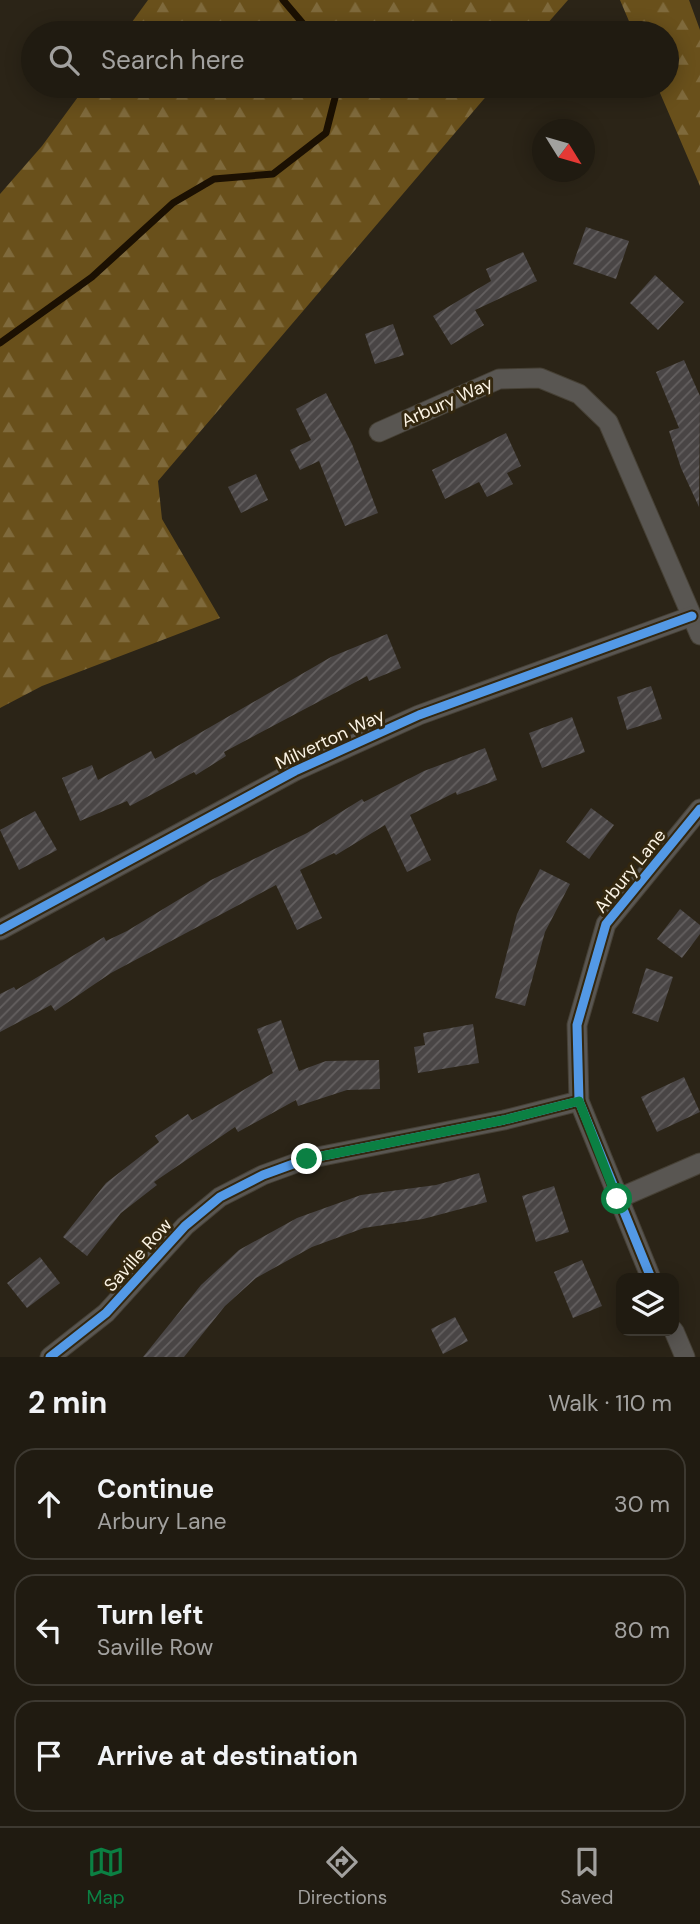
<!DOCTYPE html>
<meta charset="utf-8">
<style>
body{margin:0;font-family:"DM Sans",sans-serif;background:#28241a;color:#f1f3f6}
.controls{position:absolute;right:21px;bottom:21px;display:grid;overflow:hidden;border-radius:14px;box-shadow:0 4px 18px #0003}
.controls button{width:63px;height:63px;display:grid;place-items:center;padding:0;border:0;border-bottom:2px solid #3d3931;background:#201b11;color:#f1f3f6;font:35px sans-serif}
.compass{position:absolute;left:532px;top:119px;width:63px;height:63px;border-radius:50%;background:#201b11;box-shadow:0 4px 18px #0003;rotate:127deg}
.stop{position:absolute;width:21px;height:21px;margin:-16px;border:5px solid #0b8043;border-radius:50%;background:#fff}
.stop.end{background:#0b8043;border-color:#fff;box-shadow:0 2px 7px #0008}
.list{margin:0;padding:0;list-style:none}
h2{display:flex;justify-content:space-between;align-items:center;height:91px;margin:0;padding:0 28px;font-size:30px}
h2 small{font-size:23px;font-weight:400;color:#a2a19f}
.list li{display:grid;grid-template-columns:46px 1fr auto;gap:21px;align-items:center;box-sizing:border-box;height:112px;margin:0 14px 14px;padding:0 14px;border:2px solid #3d3931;border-radius:21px}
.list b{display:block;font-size:26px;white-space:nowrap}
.list p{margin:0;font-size:23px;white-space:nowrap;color:#a2a19f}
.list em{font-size:23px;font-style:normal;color:#a2a19f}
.icon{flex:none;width:38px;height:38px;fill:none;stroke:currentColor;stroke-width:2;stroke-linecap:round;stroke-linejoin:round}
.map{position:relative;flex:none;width:700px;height:1357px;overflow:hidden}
.search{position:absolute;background:#201b11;box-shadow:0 4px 18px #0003;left:21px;right:21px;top:21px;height:77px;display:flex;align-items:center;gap:18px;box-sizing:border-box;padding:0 24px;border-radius:38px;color:#a2a19f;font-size:26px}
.sheet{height:469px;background:#201b11}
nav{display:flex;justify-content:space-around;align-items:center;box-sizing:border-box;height:98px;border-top:2px solid #3d3931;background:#201b11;font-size:19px;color:#a2a19f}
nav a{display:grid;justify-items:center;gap:4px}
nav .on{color:#0b8043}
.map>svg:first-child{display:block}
</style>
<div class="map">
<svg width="700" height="1357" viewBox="0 0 700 1357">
<defs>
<pattern id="forest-firs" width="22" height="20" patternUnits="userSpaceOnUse" patternTransform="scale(1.75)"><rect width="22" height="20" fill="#69501b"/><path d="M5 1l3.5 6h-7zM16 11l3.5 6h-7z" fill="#7f6a3c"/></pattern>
<pattern id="building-hatch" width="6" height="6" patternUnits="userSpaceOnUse" patternTransform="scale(1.75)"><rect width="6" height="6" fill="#494545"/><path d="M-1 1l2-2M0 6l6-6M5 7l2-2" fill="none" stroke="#646060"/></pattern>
</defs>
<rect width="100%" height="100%" fill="#2b2417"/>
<g fill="url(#forest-firs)">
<path d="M148 0H568L539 33H124Z"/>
<path d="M620 0H689L700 30V186L657 86H667V33H634Z"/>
<path d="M86 86H495L158 481 162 519 220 618 42 686 0 708V194L42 146Z"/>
</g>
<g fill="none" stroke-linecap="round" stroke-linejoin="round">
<g stroke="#1b1002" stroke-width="7">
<path d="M283 0 311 33"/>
<path d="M0 343 92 277 173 203 214 179 273 174 326 133 338 86"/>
</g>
</g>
<g fill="url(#building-hatch)">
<path d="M586 227 629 241 616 279 573 264Z"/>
<path d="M523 252 537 281 475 310 484 325 451 345 433 316 491 281 486 269Z"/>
<path d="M655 275 684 302 658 330 630 303Z"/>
<path d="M393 324 404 355 375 364 365 334Z"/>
<path d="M684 360 700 396 699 507 681 468 669 431 679 428 656 372Z"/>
<path d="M326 393 352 444 378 513 345 526 319 461 300 470 290 450 311 440 296 409Z"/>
<path d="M506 433 521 466 507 473 513 484 487 497 479 482 445 499 432 470Z"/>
<path d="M256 474 268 500 241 513 228 487Z"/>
<path d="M387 634 401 668 369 681 367 676 224 752 226 756 196 775 194 772 130 806 127 801 80 821 62 778 92 765 98 780 151 751 155 759 331 657Z"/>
<path d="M651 686 662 719 627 730 617 697Z"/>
<path d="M572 717 585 752 542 768 529 733Z"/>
<path d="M485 748 497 780 457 795 456 792 410 815 431 860 407 872 385 825 336 855 334 853 300 870 322 918 297 930 276 885 111 973 55 1011 51 1005 0 1032V994L14 987 16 990 104 937 106 941 127 931 211 880 307 833 362 799 364 802 424 771Z"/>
<path d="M591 808 614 825 589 859 566 842Z"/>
<path d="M35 811 57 850 19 870 0 830Z"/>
<path d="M540 869 570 884 545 932 525 1006 495 998 517 914Z"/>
<path d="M680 909 700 925V934L682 958 657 939Z"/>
<path d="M646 968 673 977 658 1022 632 1013Z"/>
<path d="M281 1020 299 1071 326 1061 379 1060 380 1089 347 1090 298 1106 296 1100 238 1132 235 1127 154 1182 157 1185 121 1213 87 1256 63 1237 106 1183 159 1142 155 1136 188 1114 192 1120 273 1073 257 1029Z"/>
<path d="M473 1024 479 1063 418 1073 414 1047 425 1045 423 1033Z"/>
<path d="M684 1077 700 1112 657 1132 641 1097Z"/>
<path d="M479 1173 487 1202 423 1219 364 1228 312 1247 256 1278 225 1306 184 1357H143L201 1285 239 1250 297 1218 361 1195 436 1185Z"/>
<path d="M554 1186 569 1232 536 1242 522 1196Z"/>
<path d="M40 1257 60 1283 27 1308 7 1283Z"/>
<path d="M582 1260 602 1306 573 1318 554 1272Z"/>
<path d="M455 1317 468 1341 443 1354 431 1329Z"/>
</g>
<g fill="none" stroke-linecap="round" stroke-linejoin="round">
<defs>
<g id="minor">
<path d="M379 432 499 379 540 378 579 394 608 422 700 635"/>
<path d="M0 930 295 771 419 715 692 616"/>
<path d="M617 1199 700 1163"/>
<path d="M651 1278 579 1101 577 1025 606 924 700 809"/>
<path d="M674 1331 685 1357"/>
<path d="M50 1357 106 1313 185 1226 220 1197 263 1175 307 1159 504 1120 579 1101"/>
</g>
</defs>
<use href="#minor" stroke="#464035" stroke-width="21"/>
<use href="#minor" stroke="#595652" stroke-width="19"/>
<defs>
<g id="cycleway">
<path d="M0 930 295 771 419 715 692 616"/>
<path d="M651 1278 579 1101 577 1025 606 924 700 809"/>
<path d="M50 1357 106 1313 185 1226 220 1197 263 1175 307 1159 504 1120 579 1101"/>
</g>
</defs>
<use href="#cycleway" stroke="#33270f" stroke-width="13"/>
<use href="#cycleway" stroke="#5399e6" stroke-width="9"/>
</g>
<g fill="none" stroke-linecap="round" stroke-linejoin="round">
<path stroke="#0b8043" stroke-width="9" d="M307 1159 504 1120 579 1101 617 1199"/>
</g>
<g text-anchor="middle" stroke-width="6" stroke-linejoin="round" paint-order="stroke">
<g font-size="18" fill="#fbf3e4" stroke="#33270f">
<text transform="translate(447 402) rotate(-24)" y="6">Arbury Way</text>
<text transform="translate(330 739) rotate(-25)" y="6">Milverton Way</text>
<text transform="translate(630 871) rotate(-51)" y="6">Arbury Lane</text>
<text transform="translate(138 1255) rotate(-48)" y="6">Saville Row</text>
</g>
</g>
</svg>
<div class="controls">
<button><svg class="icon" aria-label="layers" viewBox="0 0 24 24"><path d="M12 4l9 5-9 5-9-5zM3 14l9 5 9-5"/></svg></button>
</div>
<svg class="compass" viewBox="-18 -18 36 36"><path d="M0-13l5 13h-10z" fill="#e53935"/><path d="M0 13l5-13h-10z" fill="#a2a19f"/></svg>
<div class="stop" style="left:617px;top:1199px"></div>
<div class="stop end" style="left:307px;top:1159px"></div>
<div class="search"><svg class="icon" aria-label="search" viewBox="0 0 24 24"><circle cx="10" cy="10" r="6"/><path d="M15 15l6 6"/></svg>Search here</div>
</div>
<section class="sheet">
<h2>2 min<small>Walk · 110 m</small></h2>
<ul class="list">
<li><svg class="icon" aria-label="ahead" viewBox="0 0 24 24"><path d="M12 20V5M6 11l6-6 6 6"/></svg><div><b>Continue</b><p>Arbury Lane</p></div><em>30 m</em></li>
<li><svg class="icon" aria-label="left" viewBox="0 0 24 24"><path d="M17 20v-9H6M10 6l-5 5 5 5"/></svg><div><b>Turn left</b><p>Saville Row</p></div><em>80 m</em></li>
<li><svg class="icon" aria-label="arrive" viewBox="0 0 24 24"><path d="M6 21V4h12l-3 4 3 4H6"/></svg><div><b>Arrive at destination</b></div></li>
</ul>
</section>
<nav>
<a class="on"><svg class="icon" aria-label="map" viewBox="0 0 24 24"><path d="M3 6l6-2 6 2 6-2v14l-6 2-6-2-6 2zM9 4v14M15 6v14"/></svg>Map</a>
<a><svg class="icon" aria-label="directions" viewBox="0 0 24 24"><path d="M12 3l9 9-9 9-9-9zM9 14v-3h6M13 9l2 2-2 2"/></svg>Directions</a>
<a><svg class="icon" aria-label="saved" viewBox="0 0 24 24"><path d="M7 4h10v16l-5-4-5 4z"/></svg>Saved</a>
</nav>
